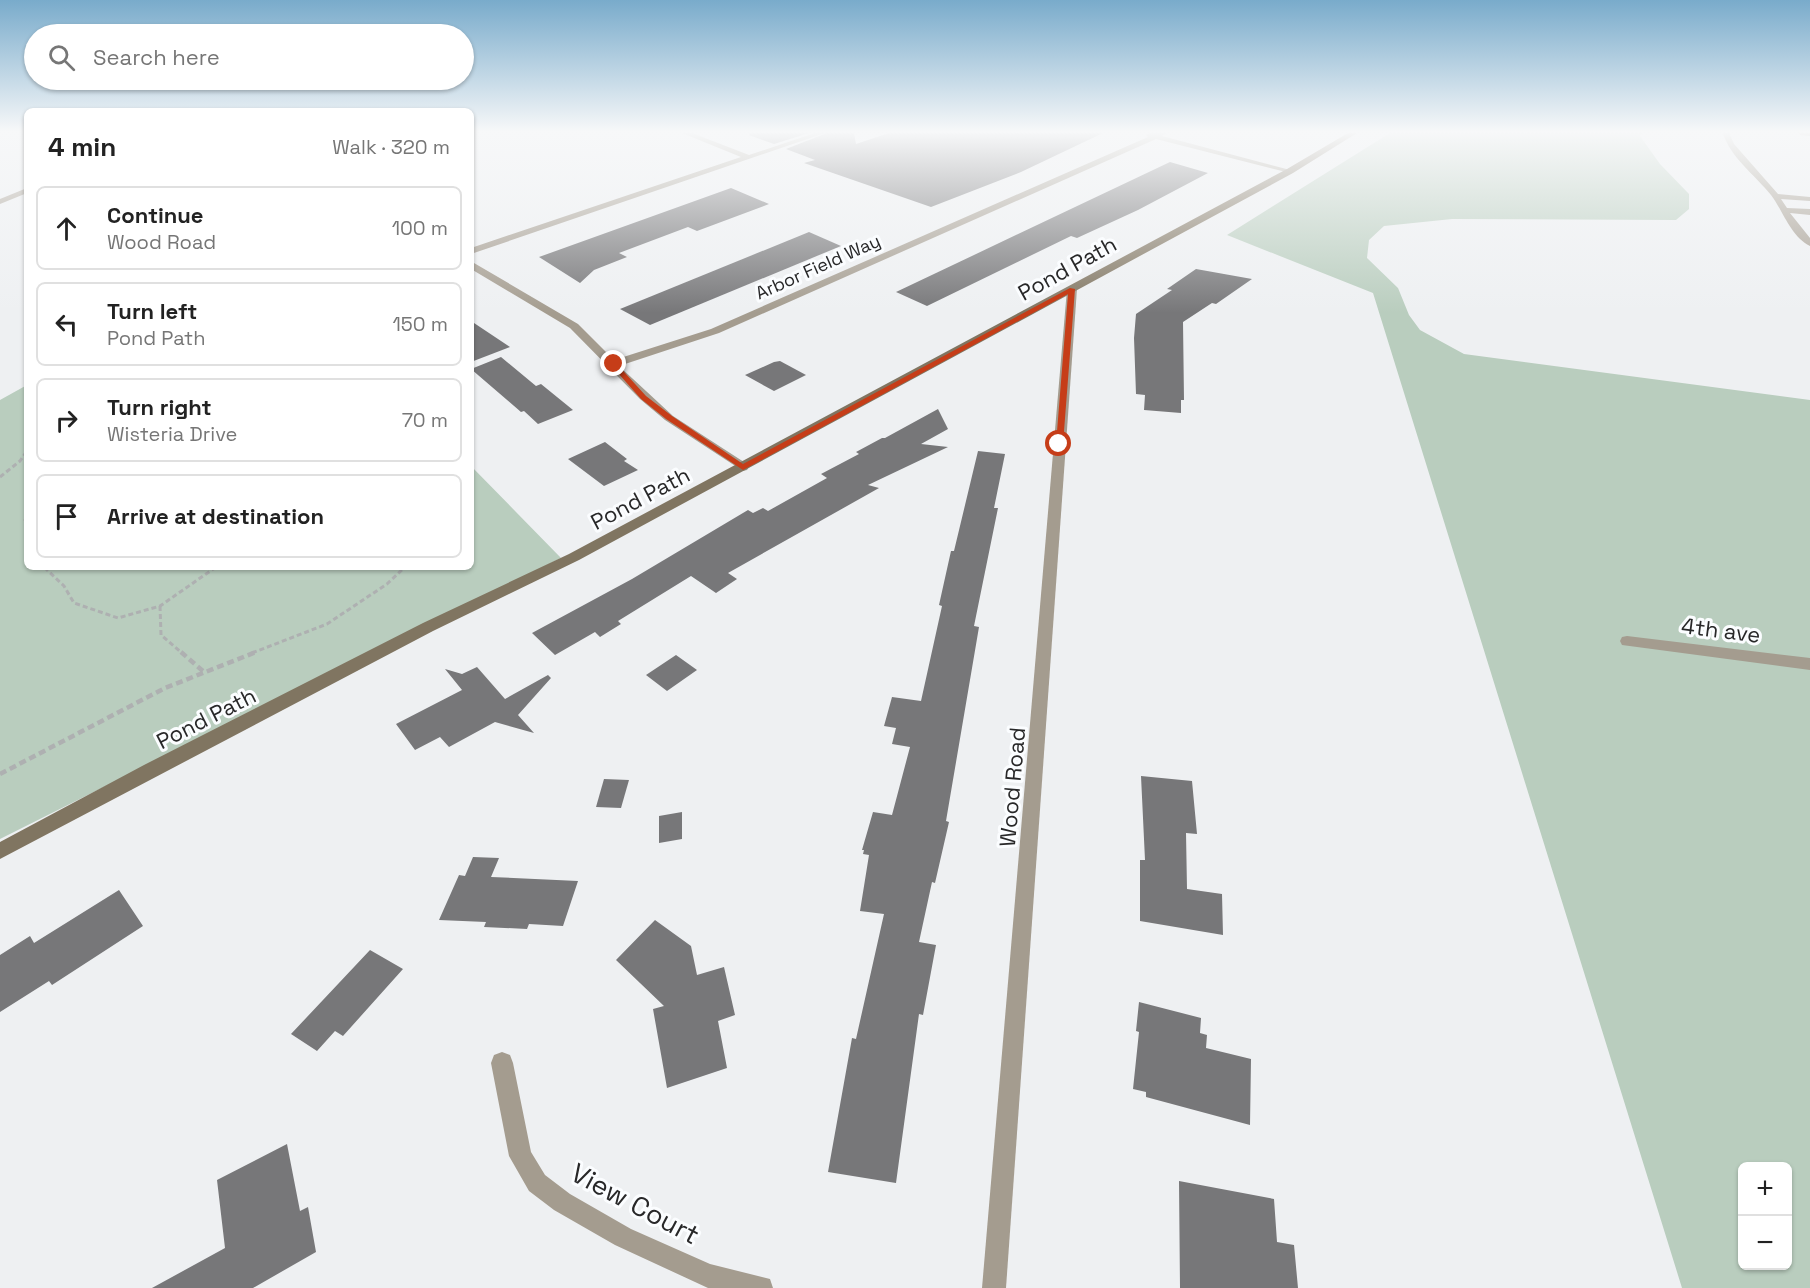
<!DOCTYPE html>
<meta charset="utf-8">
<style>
body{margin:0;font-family:"Space Grotesk",sans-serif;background:#f2f2f2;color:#222}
.controls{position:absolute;right:18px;bottom:18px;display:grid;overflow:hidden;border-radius:9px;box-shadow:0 2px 4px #0004}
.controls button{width:54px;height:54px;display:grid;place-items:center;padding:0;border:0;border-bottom:2px solid #e0e0e0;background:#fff;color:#222;font:30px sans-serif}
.stop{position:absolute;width:18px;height:18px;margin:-14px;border:4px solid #c63d18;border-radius:50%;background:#fff}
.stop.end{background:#c63d18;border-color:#fff;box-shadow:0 2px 6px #0008}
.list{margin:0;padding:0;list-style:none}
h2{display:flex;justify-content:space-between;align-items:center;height:78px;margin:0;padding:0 24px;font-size:26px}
h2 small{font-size:20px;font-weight:400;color:#767676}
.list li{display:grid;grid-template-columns:39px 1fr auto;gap:18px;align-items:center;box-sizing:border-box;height:84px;margin:0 12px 12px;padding:0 12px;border:2px solid #e0e0e0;border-radius:9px}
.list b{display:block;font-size:22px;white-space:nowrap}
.list p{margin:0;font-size:20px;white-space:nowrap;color:#767676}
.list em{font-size:20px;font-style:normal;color:#767676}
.icon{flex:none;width:33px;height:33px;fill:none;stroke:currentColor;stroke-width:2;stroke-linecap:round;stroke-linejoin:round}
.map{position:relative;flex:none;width:1810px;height:1288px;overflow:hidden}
.search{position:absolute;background:#fff;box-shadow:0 2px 4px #0004;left:24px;top:24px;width:450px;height:66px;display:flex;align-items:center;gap:15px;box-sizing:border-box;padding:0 21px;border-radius:33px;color:#767676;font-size:22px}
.panel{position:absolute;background:#fff;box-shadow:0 2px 4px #0004;left:24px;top:108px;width:450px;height:462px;border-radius:9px}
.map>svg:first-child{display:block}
</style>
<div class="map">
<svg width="1810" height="1288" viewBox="0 0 1810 1288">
<rect width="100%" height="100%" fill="#eef0f2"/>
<g fill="#b9cdbe" fill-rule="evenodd">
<path d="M1390 133H1642L1640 136 1660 164 1689 194V209L1676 220 1452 219 1384 226 1369 240 1367 258 1398 288 1409 315 1420 330 1464 354 1810 400V1288H1682L1373 293 1227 235ZM1742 1166H1788V1266H1742Z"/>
<path d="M27 385V567H471V466L561 558 0 839V400Z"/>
</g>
<g fill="#777779">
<path d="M750 133H809L774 144 749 135Z"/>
<path d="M827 133H854L856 144 889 133H1103L1021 172 931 207 804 163 815 160 786 149Z"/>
<path d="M1170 162 1208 173 1138 210 1077 238 1071 236 927 306 896 292Z"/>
<path d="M731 188 769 204 697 231 688 227 619 253 627 257 594 270 580 283 539 257Z"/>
<path d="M809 232 841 246 650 325 620 309Z"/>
<path d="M1196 269 1252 279 1216 304 1212 303 1183 322 1184 400H1181V413L1144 410 1145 395 1136 394 1134 338 1136 314 1172 290 1167 289Z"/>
<path d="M471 321 510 347 471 362Z"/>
<path d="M501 357 536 386 541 384 573 410 538 424 524 411 521 412 471 369Z"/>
<path d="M780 361 806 375 774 391 745 375 774 362Z"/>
<path d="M938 409 948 429 921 444 948 447 868 485 879 488 728 573 737 579 716 593 691 576 618 621 621 624 600 637 595 632 555 655 532 633 632 579 748 510 753 513 763 508 768 511 827 478 821 474 859 454 856 452 882 438H885Z"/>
<path d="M605 442 627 459 624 461 638 470 604 486 568 459Z"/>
<path d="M978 451 1005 454 994 508H998L974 626 979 627 946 821 949 822 935 883 932 882 919 942 936 945 923 1015 919 1014 896 1183 828 1172 852 1038 856 1039 884 914 860 911 869 855 863 854 864 850H862L873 812 892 815 910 747 892 744 896 728 884 726 892 697 921 701 942 606 939 605 951 551H954Z"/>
<path d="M676 655 697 670 667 691 646 675Z"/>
<path d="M477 667 505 699 548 675 551 678 518 715 534 733 495 722 449 747 440 737 415 750 396 724 462 690 445 669 462 674Z"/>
<path d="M1141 776 1192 781 1197 834 1186 833 1187 889 1222 894 1223 935 1140 921V860H1145Z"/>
<path d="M604 779 629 780 621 808 596 807Z"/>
<path d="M682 812V839L659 843V816Z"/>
<path d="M473 857 499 858 491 877 578 881 563 926 529 924 527 929 484 927 486 922 439 920 459 875 465 876Z"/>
<path d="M119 890 143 926 52 985 49 981 0 1012V955L30 936 34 943Z"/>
<path d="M655 920 691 946 697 975 724 967 735 1015 718 1021 727 1068 667 1088 653 1009 664 1006 616 960Z"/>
<path d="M370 950 403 969 343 1036 335 1031 317 1051 291 1034Z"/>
<path d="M1139 1002 1201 1018 1200 1033 1207 1035 1206 1048 1251 1059 1250 1125 1146 1097V1092L1133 1089 1139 1032 1136 1031Z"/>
<path d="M287 1144 300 1211 308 1207 316 1252 253 1288H152L225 1248 217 1180Z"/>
<path d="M1179 1181 1274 1199 1277 1242 1294 1245 1298 1288H1180Z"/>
</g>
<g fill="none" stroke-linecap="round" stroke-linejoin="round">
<g stroke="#aeb0b1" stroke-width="3" stroke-dasharray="5 3" stroke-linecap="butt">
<path d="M0 477 20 461 27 451"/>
<path d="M27 518 25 520 27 522"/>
<path d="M47 567 46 569 64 586 74 603 118 618 160 606 216 567"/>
<path d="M160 606 161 635 182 653"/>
<path d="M252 653 327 624 387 584 405 567"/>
</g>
<g stroke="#aeb0b1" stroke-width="4.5" stroke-dasharray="7 4" stroke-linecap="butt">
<path d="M181 652 204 672"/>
<path d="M0 774 165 688 256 652"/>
</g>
<path fill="#a49c8f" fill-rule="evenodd" d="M1723 133H1729L1734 144 1778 194 1810 197V201L1781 199 1787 208 1810 209V215L1790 213 1810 238V246C1791 237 1783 211 1771 195 1755 175 1730 157 1723 133Z"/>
<g fill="#a49c8f" fill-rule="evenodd">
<path d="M682 133H692L749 155 815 133H825L471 254V248L741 157Z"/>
<path d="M1150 133H1166L1162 136 1294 171 1290 173 1156 139 719 333 619 366 673 416 747 464 749 467 747 470 743 471 665 420 640 399 570 328 471 269V262L474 263 578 324 614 360 711 329 1148 137 1146 135Z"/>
<path d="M27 188V193L0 204V199Z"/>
<path d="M1072 286 1077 289 1006 1288H982L1067 289Z"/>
<path d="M1627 636 1810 658V670L1622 645 1620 641 1622 637Z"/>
<path d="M502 1052 510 1055 513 1063 531 1152 545 1175 570 1194 631 1229 710 1264 770 1279 773 1288H708L615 1245 554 1210 529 1191 509 1156 491 1063 494 1055Z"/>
</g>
<g fill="#807561" fill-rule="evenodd">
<path d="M1348 133H1357L1293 173 579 560 433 631 0 859V842L144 765 423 623 569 554 1287 169Z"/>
<path d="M1799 133H1810V136L1800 135Z"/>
</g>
</g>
<linearGradient id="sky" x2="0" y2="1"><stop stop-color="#79abcb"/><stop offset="0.42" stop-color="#f7f8f9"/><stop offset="1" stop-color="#f7f8f9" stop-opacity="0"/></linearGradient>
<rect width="1810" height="313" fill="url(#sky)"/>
<path fill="#c63d18" d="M1070 288 1075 289 1063 444 1059 447 1056 444 1068 294 743 470 666 419 641 399 610 364 616 363 646 396 672 416 743 464Z"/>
<g text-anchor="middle" stroke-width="6" stroke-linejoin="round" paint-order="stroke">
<g font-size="18" fill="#282829" stroke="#fbfdff">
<text transform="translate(818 267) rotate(-24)" y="6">Arbor Field Way</text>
</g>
<g font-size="22" fill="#282829" stroke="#fbfdff">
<text transform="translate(1067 268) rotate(-29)" y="8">Pond Path</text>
<text transform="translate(640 498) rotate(-28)" y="8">Pond Path</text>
<text transform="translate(1721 630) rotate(7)" y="8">4th ave</text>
<text transform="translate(206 718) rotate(-27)" y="8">Pond Path</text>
<text transform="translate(1012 787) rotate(-85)" y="8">Wood Road</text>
</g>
<g font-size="27" fill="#282829" stroke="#fbfdff">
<text transform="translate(635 1204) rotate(28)" y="9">View Court</text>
</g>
</g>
</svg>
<div class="controls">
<button>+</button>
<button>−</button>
</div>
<div class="stop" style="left:1059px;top:444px"></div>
<div class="stop end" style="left:614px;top:364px"></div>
<div class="search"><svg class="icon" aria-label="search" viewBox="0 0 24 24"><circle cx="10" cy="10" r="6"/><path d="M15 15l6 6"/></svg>Search here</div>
<section class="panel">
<h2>4 min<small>Walk · 320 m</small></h2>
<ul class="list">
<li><svg class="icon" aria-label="ahead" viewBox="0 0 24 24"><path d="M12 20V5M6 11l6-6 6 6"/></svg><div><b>Continue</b><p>Wood Road</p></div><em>100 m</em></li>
<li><svg class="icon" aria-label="left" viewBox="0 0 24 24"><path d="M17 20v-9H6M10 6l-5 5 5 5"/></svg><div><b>Turn left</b><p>Pond Path</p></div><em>150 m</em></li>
<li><svg class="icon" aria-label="right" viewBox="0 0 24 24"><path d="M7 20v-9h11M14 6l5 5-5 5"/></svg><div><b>Turn right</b><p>Wisteria Drive</p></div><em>70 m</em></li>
<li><svg class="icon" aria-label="arrive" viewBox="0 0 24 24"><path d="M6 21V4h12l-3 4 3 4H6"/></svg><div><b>Arrive at destination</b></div></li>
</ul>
</section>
</div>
